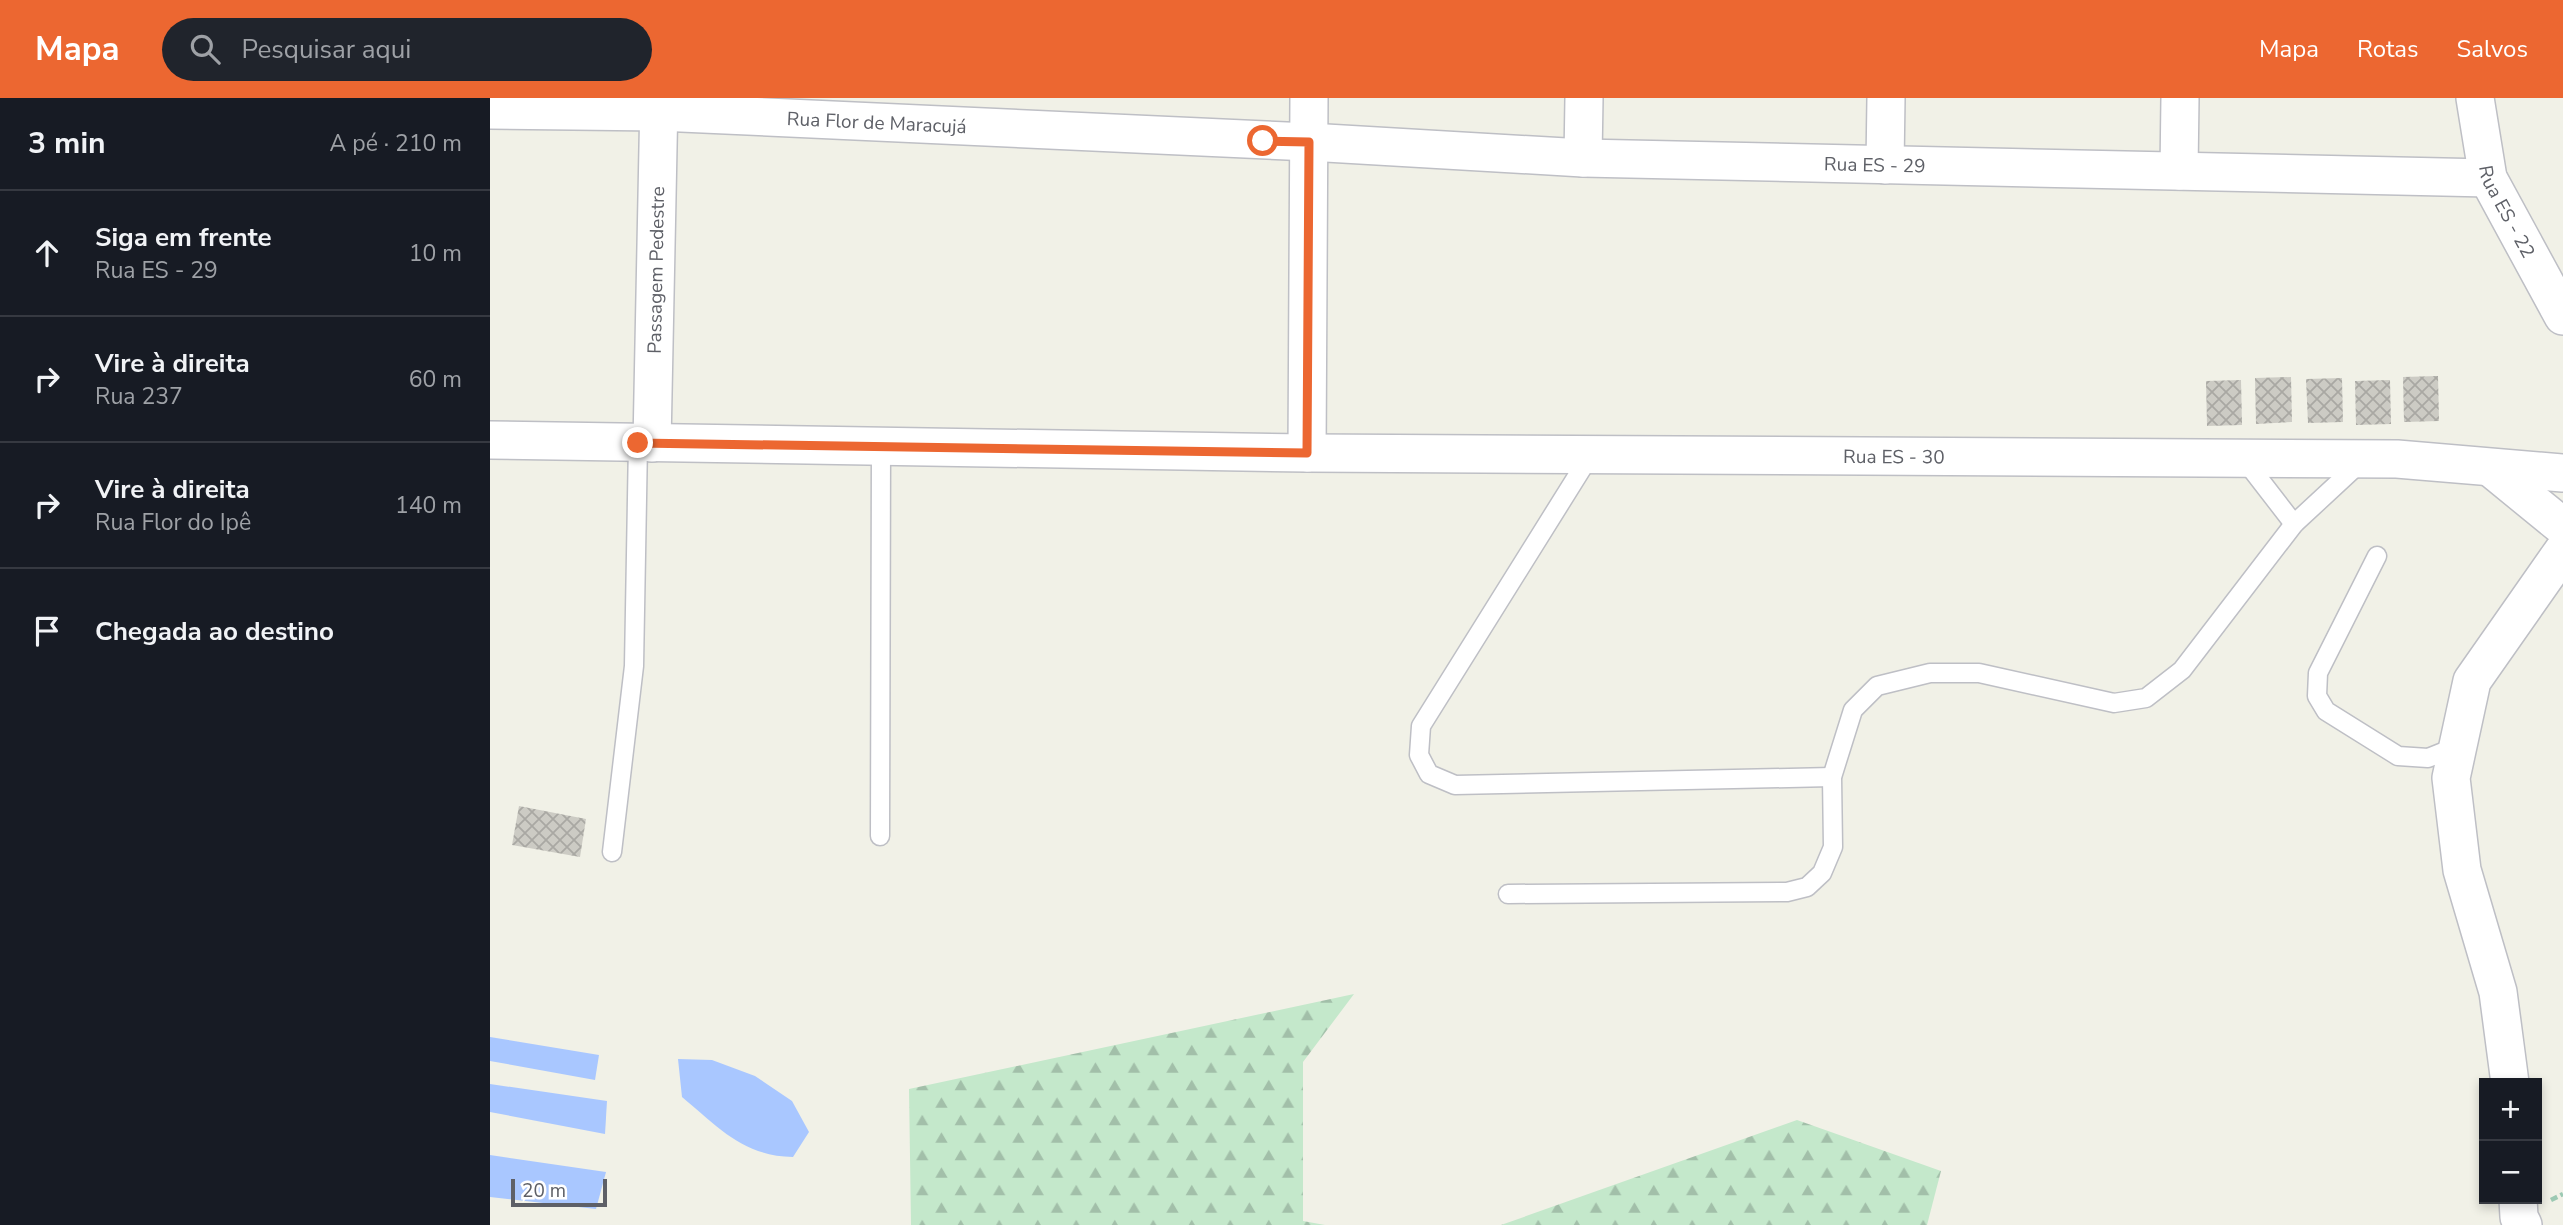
<!DOCTYPE html>
<html lang="pt">
<meta charset="utf-8">
<style>
body{margin:0;font-family:"Nunito Sans",sans-serif;background:#20242c;color:#f1f3f6}
.controls{position:absolute;right:21px;bottom:21px;display:grid;overflow:hidden;border-radius:0px;box-shadow:0 4px 10px #0003}
.controls button{width:63px;height:63px;display:grid;place-items:center;padding:0;border:0;border-bottom:2px solid #363941;background:#171b24;color:#f1f3f6;font:35px sans-serif}
.scale{position:absolute;left:21px;bottom:18px;width:96px;box-sizing:border-box;padding-left:7px;border:4px solid #5e6067;border-top:0;font-size:19px;line-height:24px;white-space:nowrap;color:#5e6067;-webkit-text-stroke:5px #fff;paint-order:stroke}
.stop{position:absolute;width:21px;height:21px;margin:-16px;border:5px solid #ec6731;border-radius:50%;background:#fff}
.stop.end{background:#ec6731;border-color:#fff;box-shadow:0 2px 7px #0008}
.list{margin:0;padding:0;list-style:none}
h2{display:flex;justify-content:space-between;align-items:center;height:91px;margin:0;padding:0 28px;font-size:30px}
h2 small{font-size:23px;font-weight:400;color:#9ea1a6}
.list li{display:grid;grid-template-columns:46px 1fr auto;gap:21px;align-items:center;box-sizing:border-box;height:126px;padding:0 28px;border-top:2px solid #363941}
.list b{display:block;font-size:26px;white-space:nowrap}
.list p{margin:0;font-size:23px;white-space:nowrap;color:#9ea1a6}
.list em{font-size:23px;font-style:normal;color:#9ea1a6}
.icon{flex:none;width:38px;height:38px;fill:none;stroke:currentColor;stroke-width:2;stroke-linecap:round;stroke-linejoin:round}
.map{position:relative;flex:none;width:2073px;height:1127px;overflow:hidden}
header{display:flex;align-items:center;gap:42px;box-sizing:border-box;height:98px;padding:0 35px;background:#ec6731;color:#fff}
header strong{font-size:33px}
nav{display:flex;gap:38px;margin-inline-start:auto;font-size:24px}
.search{width:490px;height:63px;background:#20242c;display:flex;align-items:center;gap:18px;box-sizing:border-box;padding:0 24px;border-radius:38px;color:#9ea1a6;font-size:26px}
main{display:flex}
aside{flex:1;background:#171b24}
.map>svg:first-child{display:block}
</style>
<header>
<strong>Mapa</strong>
<div class="search"><svg class="icon" aria-label="search" viewBox="0 0 24 24"><circle cx="10" cy="10" r="6"/><path d="M15 15l6 6"/></svg>Pesquisar aqui</div>
<nav><a>Mapa</a><a>Rotas</a><a>Salvos</a></nav>
</header>
<main>
<aside>
<h2>3 min<small>A pé · 210 m</small></h2>
<ul class="list">
<li><svg class="icon" aria-label="ahead" viewBox="0 0 24 24"><path d="M12 20V5M6 11l6-6 6 6"/></svg><div><b>Siga em frente</b><p>Rua ES - 29</p></div><em>10 m</em></li>
<li><svg class="icon" aria-label="right" viewBox="0 0 24 24"><path d="M7 20v-9h11M14 6l5 5-5 5"/></svg><div><b>Vire à direita</b><p>Rua 237</p></div><em>60 m</em></li>
<li><svg class="icon" aria-label="right" viewBox="0 0 24 24"><path d="M7 20v-9h11M14 6l5 5-5 5"/></svg><div><b>Vire à direita</b><p>Rua Flor do Ipê</p></div><em>140 m</em></li>
<li><svg class="icon" aria-label="arrive" viewBox="0 0 24 24"><path d="M6 21V4h12l-3 4 3 4H6"/></svg><div><b>Chegada ao destino</b></div></li>
</ul>
</aside>
<div class="map">
<svg width="2073" height="1127" viewBox="0 0 2073 1127">
<defs>
<pattern id="forest-firs" width="22" height="20" patternUnits="userSpaceOnUse" patternTransform="scale(1.75)"><rect width="22" height="20" fill="#c4e8cb"/><path d="M5 1l3.5 6h-7zM16 11l3.5 6h-7z" fill="#a2bfa9"/></pattern>
<pattern id="building-cross-hatch" width="8" height="8" patternUnits="userSpaceOnUse" patternTransform="scale(1.75)"><rect width="8" height="8" fill="#cccbc4"/><path d="M0 0l8 8M0 8l8-8" fill="none" stroke="#a9a8a3"/></pattern>
</defs>
<rect width="100%" height="100%" fill="#f1f1e7"/>
<g fill="url(#forest-firs)">
<path d="M864 896 813 964V1123L835 1127H421L419 991Z"/>
<path d="M1307 1022 1451 1073 1437 1127H1011Z"/>
</g>
<g fill="#a9c7ff">
<path d="M0 939 109 957 105 982 0 963Z"/>
<path d="M188 961 222 962 265 978 302 1003 319 1034 303 1059C253 1058 228 1029 192 999Z"/>
<path d="M0 986 117 1003 115 1036 0 1014Z"/>
<path d="M0 1057 116 1074 106 1111 0 1099Z"/>
</g>
<g fill="url(#building-cross-hatch)">
<path d="M1948 278 1949 323 1914 324 1913 279Z"/>
<path d="M1801 279 1802 324 1766 326 1765 280Z"/>
<path d="M1852 280 1853 324 1818 325 1816 281Z"/>
<path d="M1751 282 1752 327 1717 328 1716 283Z"/>
<path d="M1900 282 1901 326 1866 327 1865 283Z"/>
<path d="M29 708 96 721 90 759 22 747Z"/>
</g>
<g fill="none" stroke-linecap="round" stroke-linejoin="round">
<defs>
<g id="lane">
<path d="M1101 356 931 628 929 657 939 676 965 687 1342 679"/>
<path d="M1753 360 1804 426"/>
<path d="M1887 458 1828 575 1827 598 1836 613 1908 658 1938 660 1968 648"/>
<path d="M390 738 391 348"/>
<path d="M122 754 144 568 148 345"/>
<path d="M1018 796 1297 794 1317 789 1332 775 1343 749 1342 679 1363 612 1387 588 1440 575H1489L1624 605 1656 600 1692 572 1804 426 1872 363"/>
</g>
<g id="street">
<path id="s1" d="M1985 0 1998 80 2073 218"/>
<path id="s2" d="M0 12 169 14 819 44 1093 60 1998 80"/>
<path d="M1093 60 1094 0"/>
<path d="M1395 67 1396 0"/>
<path d="M1689 73 1690 0"/>
<path id="s3" d="M0 342 817 355 1907 361 2073 375"/>
<path id="s4" d="M162 345 169 0"/>
<path d="M817 355 819 0"/>
<path d="M2001 370 2072 428"/>
<path d="M2020 985 2008 894 1972 772 1961 680 1982 583 2073 453"/>
<path d="M2028 1101 2029 1119 2033 1127"/>
</g>
</defs>
<use href="#lane" stroke="#bebfc5" stroke-width="21"/>
<use href="#street" stroke="#bebfc5" stroke-width="40"/>
<path stroke="#9cc9b3" stroke-width="4.5" stroke-dasharray="7 3.5" stroke-linecap="butt" d="M2061 1102 2073 1096"/>
<use href="#lane" stroke="#fff" stroke-width="18"/>
<use href="#street" stroke="#fff" stroke-width="37"/>
</g>
<g fill="none" stroke-linecap="round" stroke-linejoin="round">
<path stroke="#ec6731" stroke-width="9" d="M148 345 817 355 819 44 773 43"/>
</g>
<g text-anchor="middle" stroke-width="5" stroke-linejoin="round" paint-order="stroke">
<g font-size="19" fill="#5e6067" stroke="#fff">
<text dy="7" stroke="none"><textPath href="#s2" startOffset="387">Rua Flor de Maracujá</textPath></text>
<text dy="7" stroke="none"><textPath href="#s2" startOffset="1386">Rua ES - 29</textPath></text>
<text dy="7" stroke="none"><textPath href="#s1" startOffset="119">Rua ES - 22</textPath></text>
<text dy="7" stroke="none"><textPath href="#s4" startOffset="173">Passagem Pedestre</textPath></text>
<text dy="7" stroke="none"><textPath href="#s3" startOffset="1404">Rua ES - 30</textPath></text>
</g>
</g>
</svg>
<div class="controls">
<button>+</button>
<button>−</button>
</div>
<div class="scale">20 m</div>
<div class="stop" style="left:773px;top:43px"></div>
<div class="stop end" style="left:148px;top:345px"></div>
</div>
</main>
